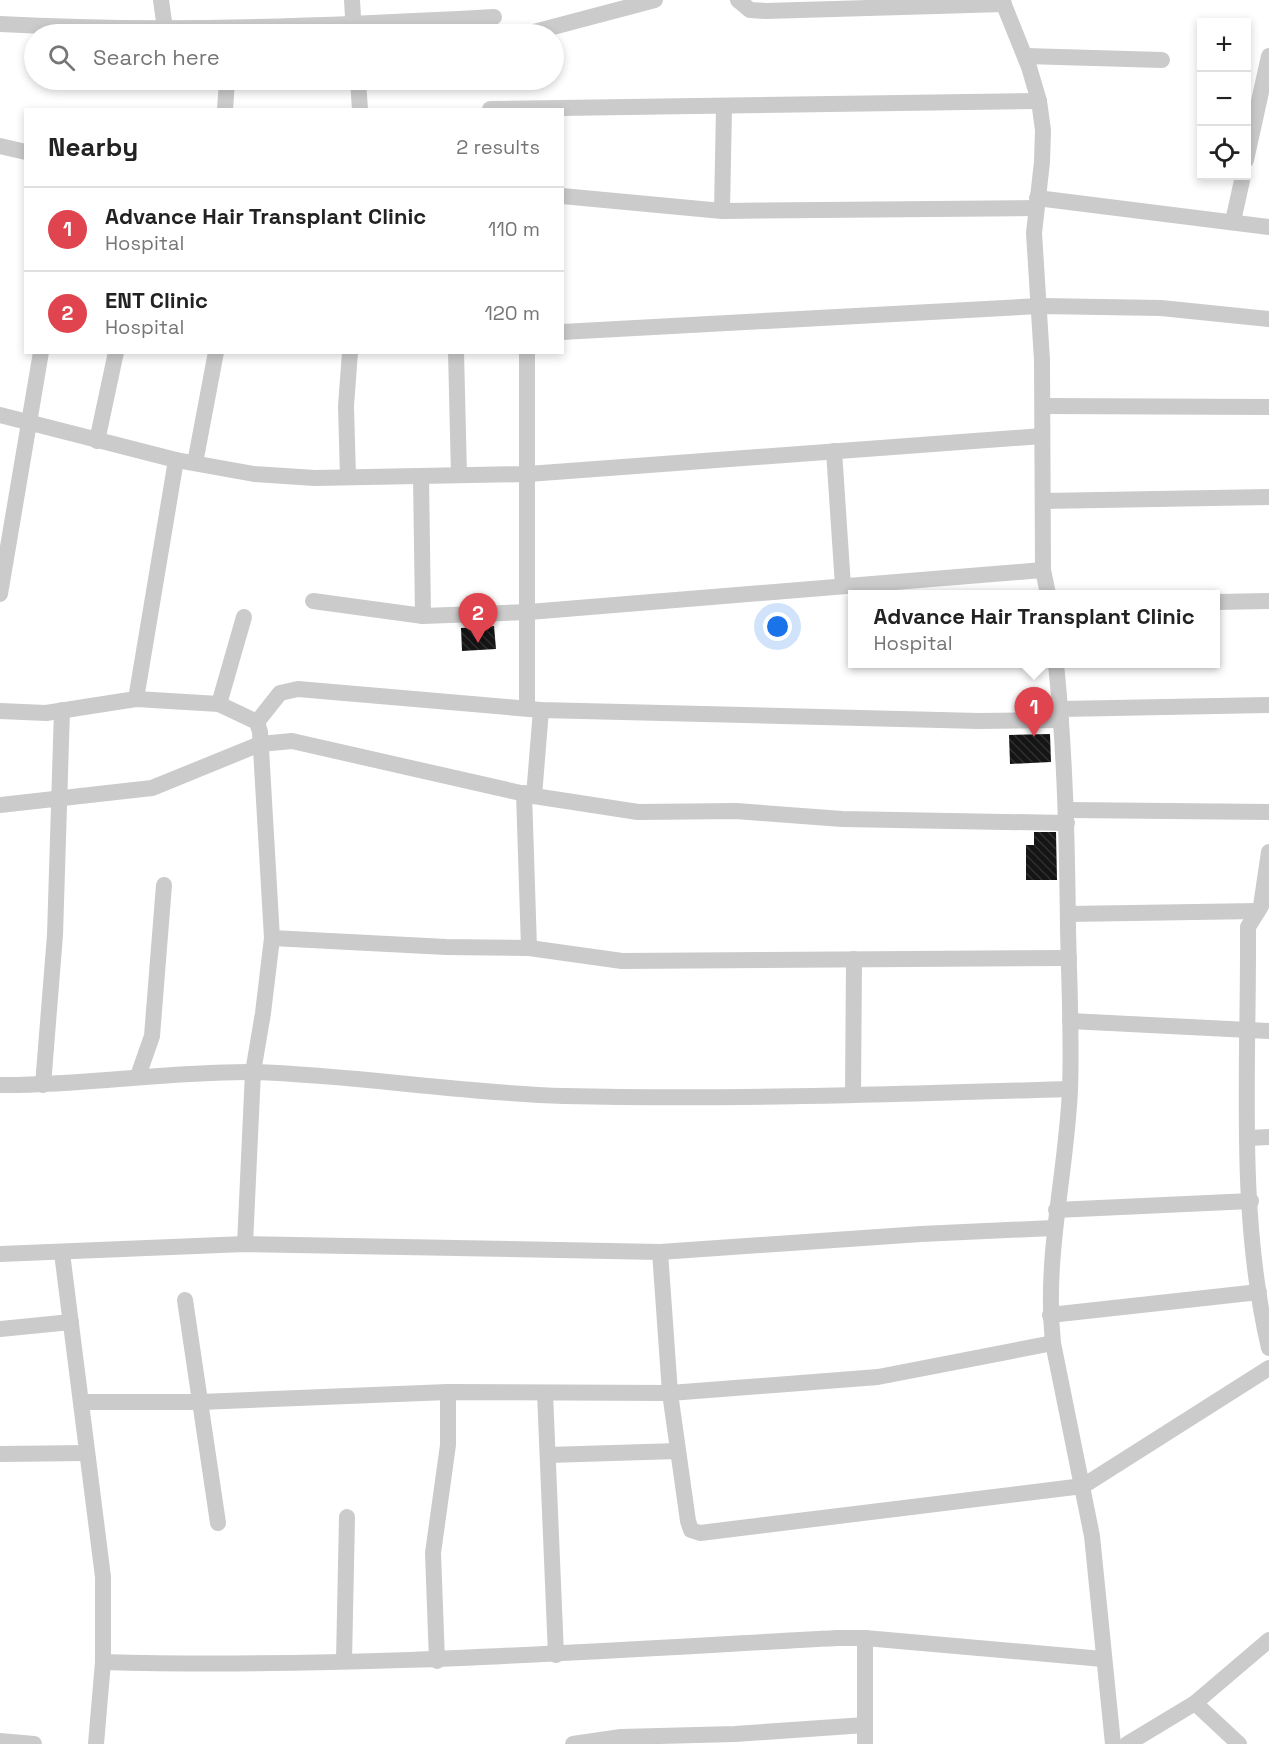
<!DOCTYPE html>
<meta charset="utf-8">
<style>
body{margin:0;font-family:"Space Grotesk",sans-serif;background:#f2f2f2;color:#222}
.controls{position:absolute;right:18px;top:18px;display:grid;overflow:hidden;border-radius:0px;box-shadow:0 3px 9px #0003}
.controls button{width:54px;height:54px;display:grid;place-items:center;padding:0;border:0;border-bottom:2px solid #e0e0e0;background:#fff;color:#222;font:30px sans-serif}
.you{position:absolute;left:778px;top:627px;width:21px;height:21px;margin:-15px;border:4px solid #fff;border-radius:50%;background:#1a73e8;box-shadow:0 0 0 9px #1a73e833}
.badge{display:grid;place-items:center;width:39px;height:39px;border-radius:50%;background:#d93025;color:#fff;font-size:20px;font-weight:700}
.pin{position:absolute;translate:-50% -50px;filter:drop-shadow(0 2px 3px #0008)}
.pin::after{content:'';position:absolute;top:32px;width:21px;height:18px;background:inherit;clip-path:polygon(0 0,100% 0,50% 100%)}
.popup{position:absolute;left:848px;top:590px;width:372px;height:78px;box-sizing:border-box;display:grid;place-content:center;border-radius:0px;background:#fff;filter:drop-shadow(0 2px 4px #0005);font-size:20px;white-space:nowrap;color:#767676}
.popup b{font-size:22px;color:#222}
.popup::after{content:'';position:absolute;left:50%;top:100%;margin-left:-12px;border:12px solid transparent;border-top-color:#fff}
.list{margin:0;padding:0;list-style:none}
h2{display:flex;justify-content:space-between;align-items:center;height:78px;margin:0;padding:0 24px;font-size:26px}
h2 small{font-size:20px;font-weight:400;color:#767676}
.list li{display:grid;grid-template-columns:39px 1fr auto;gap:18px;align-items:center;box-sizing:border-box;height:84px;padding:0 24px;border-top:2px solid #e0e0e0}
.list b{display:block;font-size:22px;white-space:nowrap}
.list p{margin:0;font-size:20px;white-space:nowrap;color:#767676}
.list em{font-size:20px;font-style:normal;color:#767676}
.icon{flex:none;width:33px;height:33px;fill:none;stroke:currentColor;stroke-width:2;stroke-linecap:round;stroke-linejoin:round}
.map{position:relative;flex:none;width:1269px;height:1744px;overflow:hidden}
.search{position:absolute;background:#fff;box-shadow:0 3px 9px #0003;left:24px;top:24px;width:540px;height:66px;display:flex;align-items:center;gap:15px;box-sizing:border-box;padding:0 21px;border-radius:33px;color:#767676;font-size:22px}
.panel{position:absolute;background:#fff;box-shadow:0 3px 9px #0003;left:24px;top:108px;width:540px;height:246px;border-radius:0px}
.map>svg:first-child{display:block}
</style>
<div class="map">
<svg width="1269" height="1744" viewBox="0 0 1269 1744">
<defs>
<pattern id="building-back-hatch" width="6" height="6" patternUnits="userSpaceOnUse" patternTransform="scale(1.5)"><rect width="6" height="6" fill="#151515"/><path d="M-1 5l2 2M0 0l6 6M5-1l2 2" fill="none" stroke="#2f2f2f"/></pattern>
</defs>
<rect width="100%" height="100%" fill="#fff"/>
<g fill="url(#building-back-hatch)">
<path d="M494 626 496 649 462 651 461 628Z"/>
<path d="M1050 734 1051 762 1010 764 1009 735Z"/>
<path d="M1034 832H1056L1057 880H1026V845H1034Z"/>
</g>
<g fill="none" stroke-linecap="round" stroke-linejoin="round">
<g stroke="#cbcbcb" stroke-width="16">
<path d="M161 0 165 29"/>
<path d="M352 0 354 34"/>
<path d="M738 0 750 10 766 11 1004 4"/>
<path d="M1002 0 1029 67 1039 101 1043 130 1042 162 1034 233 1042 360 1043 570 1048 594"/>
<path d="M0 24C165 33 329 26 494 17"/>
<path d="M534 32 655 0"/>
<path d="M1025 56 1162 60"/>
<path d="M358 80 360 110"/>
<path d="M490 109 1039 101"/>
<path d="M225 110 227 80"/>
<path d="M0 146 26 152"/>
<path d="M1246 160 1269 56"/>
<path d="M562 196 722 211 1035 208"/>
<path d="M1037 198 1269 227"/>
<path d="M722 211 724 107"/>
<path d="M1233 221 1243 176"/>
<path d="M562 332 1040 306 1161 308 1269 319"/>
<path d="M456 352 459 475"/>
<path d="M527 352V708"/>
<path d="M1043 406 1269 407"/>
<path d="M0 415 176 460 254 474 315 478 528 474 1042 436"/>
<path d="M97 441 116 352"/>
<path d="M834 451 843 586"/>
<path d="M195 463 216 352"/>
<path d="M421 476 423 616"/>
<path d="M348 477 346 406 350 352"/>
<path d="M1043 501 1269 497"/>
<path d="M0 594 41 352"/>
<path d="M313 601 423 616 529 612 1043 570"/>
<path d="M1216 602 1269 601"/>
<path d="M1056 664C1065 751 1067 839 1068 927 1069 981 1072 1036 1070 1090 1066 1176 1044 1257 1053 1343L1092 1536 1113 1744"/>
<path d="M136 699 176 460"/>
<path d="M219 704 244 617"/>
<path d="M1061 709 1269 705"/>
<path d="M0 711 46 713 136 699 219 704 257 722 260 732 272 938 263 1013 253 1072 245 1244"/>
<path d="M257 722 280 693 298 689 541 710 979 721 1061 720"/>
<path d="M524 793 529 948"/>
<path d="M534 796 541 710"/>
<path d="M0 805 152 788 260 744 292 741 534 796 638 812 736 811 842 819 1067 823"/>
<path d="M1067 810 1269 812"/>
<path d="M1269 852 1261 906 1248 927C1249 1066 1237 1212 1269 1348"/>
<path d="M1068 914 1258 911"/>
<path d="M272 938 446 947 529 948 622 961 1069 958"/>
<path d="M1070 1021 1269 1031"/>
<path d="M138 1076 152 1036 164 885"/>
<path d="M0 1085C84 1086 168 1071 253 1072 356 1075 460 1093 564 1096 733 1100 901 1094 1070 1089"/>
<path d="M43 1085 55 935 62 710"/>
<path d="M853 1095 854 959"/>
<path d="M1249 1138 1269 1137"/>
<path d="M1056 1210 1251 1201"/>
<path d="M660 1252 670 1393 688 1521 691 1530 700 1533 1083 1486 1269 1368"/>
<path d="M62 1253 103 1577V1662L96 1744"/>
<path d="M0 1254 245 1244 660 1252 921 1234 1053 1228"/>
<path d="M185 1300 218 1523"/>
<path d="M1050 1315 1259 1292"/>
<path d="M0 1329 71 1322"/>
<path d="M545 1393 556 1655"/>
<path d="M82 1402H200L448 1392 670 1393 878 1377 1053 1343"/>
<path d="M0 1454 87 1453"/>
<path d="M548 1455 678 1451"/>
<path d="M344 1661 347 1517"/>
<path d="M437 1661 433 1553 448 1445V1392"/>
<path d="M103 1662C348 1669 593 1651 837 1638H865L1103 1659"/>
<path d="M1195 1703 1239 1744"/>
<path d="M0 1741 34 1744"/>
<path d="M573 1744 621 1737 735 1734 865 1725"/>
<path d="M865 1744V1638"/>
<path d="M1127 1744 1195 1703 1269 1640"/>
</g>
</g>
</svg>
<div class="controls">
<button>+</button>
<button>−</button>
<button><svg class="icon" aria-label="locate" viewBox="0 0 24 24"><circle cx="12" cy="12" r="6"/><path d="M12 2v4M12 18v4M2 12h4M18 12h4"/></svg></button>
</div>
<div class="you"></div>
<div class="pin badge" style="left:1034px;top:737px;background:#e0444e">1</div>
<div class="popup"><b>Advance Hair Transplant Clinic</b>Hospital</div>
<div class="pin badge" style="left:478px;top:643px;background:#e0444e">2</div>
<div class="search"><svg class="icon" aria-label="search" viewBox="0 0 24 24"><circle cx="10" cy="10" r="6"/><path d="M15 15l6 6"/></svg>Search here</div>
<section class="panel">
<h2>Nearby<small>2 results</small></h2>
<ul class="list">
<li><span class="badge" style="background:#e0444e">1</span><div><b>Advance Hair Transplant Clinic</b><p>Hospital</p></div><em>110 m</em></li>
<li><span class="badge" style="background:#e0444e">2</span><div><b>ENT Clinic</b><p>Hospital</p></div><em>120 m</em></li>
</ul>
</section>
</div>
